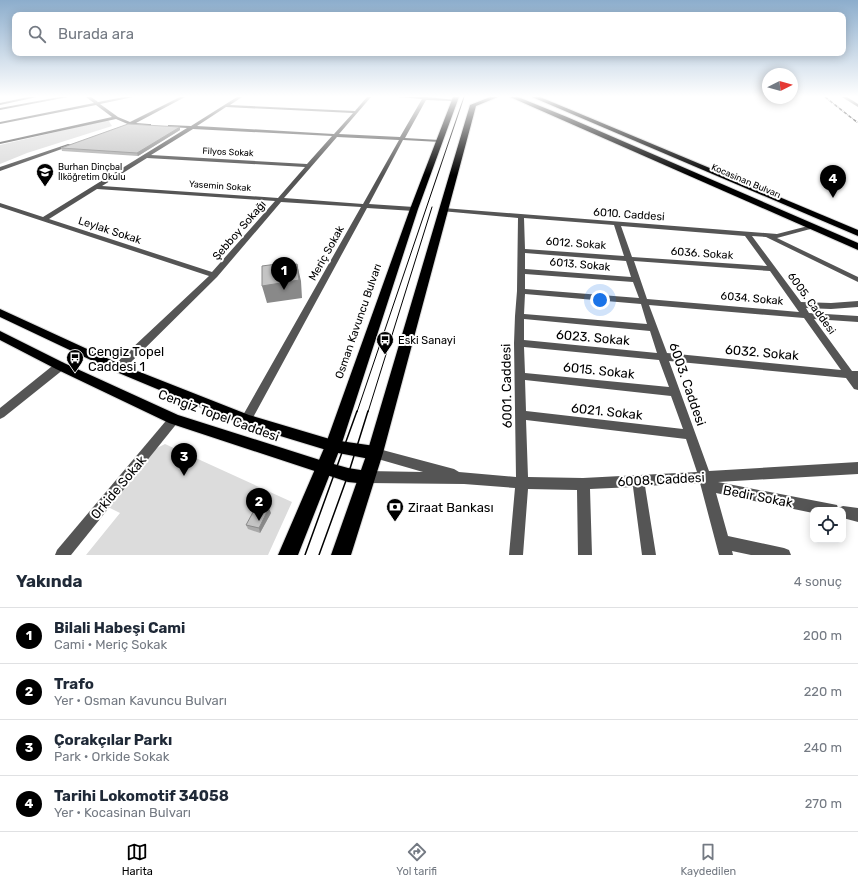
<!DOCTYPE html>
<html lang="tr">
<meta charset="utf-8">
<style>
body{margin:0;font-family:Rubik,sans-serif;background:#f6f6f7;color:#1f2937}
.controls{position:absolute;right:12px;bottom:12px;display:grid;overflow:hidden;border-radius:8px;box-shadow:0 2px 10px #0003}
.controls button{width:36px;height:36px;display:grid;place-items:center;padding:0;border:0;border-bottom:1px solid #e0e1e3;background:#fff;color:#1f2937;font:20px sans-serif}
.compass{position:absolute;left:762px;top:68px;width:36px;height:36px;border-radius:50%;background:#fff;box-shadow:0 2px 10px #0003;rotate:84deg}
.you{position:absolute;left:600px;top:300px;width:14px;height:14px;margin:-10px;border:3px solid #fff;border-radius:50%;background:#1a73e8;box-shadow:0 0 0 6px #1a73e833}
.badge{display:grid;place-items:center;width:26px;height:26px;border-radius:50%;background:#000;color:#fff;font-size:13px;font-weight:700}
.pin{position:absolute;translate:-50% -33px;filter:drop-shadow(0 1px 2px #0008)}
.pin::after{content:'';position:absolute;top:21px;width:14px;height:12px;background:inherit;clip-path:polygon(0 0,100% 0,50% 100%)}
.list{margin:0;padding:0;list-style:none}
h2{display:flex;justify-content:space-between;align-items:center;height:52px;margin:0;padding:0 16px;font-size:17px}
h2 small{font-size:13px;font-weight:400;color:#747a83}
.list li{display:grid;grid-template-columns:26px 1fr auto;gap:12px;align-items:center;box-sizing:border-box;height:56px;padding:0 16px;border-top:1px solid #e0e1e3}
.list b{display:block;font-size:15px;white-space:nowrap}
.list p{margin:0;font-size:13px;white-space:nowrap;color:#747a83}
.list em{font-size:13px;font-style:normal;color:#747a83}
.icon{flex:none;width:22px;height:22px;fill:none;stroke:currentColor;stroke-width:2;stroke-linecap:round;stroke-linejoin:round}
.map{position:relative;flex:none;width:858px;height:555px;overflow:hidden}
.search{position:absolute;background:#fff;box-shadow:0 2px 10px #0003;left:12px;right:12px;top:12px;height:44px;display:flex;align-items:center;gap:10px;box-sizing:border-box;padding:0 14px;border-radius:8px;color:#747a83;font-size:15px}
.sheet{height:276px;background:#fff}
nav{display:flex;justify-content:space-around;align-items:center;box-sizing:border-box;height:56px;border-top:1px solid #e0e1e3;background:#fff;font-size:11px;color:#747a83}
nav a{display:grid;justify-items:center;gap:2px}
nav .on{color:#000}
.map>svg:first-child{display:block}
</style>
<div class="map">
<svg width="858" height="555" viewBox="0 0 858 555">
<rect width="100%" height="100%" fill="#fff"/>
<g fill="#dcdcdc">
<path d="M108 120 112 126 27 153 0 164V145Z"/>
<path d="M165 444 292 502 268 555H86L120 513 108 507 155 449Z"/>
</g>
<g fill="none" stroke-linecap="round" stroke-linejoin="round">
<defs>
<g id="primary">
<path d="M0 309 122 365 249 415 333 440 375 446 380 448 382 453 380 458 375 460 333 452 241 424 114 371 0 317Z"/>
<path d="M0 331 64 363 178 415 323 461 348 468 373 472 375 477 373 482 367 484 348 482 169 423 56 369 0 340Z"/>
</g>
<g id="trunk">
<path d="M453 97H459L418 209 341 446 298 555H278L325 446 410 209Z"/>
<path d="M490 97H498L476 106 383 453 351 555H331L367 453 470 105Z"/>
<path d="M510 97H518L567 117 858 243V250Z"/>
<path d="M532 97H540L858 230V236Z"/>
</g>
</defs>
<use href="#primary" stroke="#dbdbdb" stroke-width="2"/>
<use href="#trunk" stroke="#dbdbdb" stroke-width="2"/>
<g fill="#555" fill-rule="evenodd">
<path d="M28 97H37L0 105V103Z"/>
<path d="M59 97H68L0 110V108Z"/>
<path d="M86 97H91L98 102 124 97H133L100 104 118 117 130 122 180 97H185L136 123 149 124H151V126L130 125 116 119 0 144V142L112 117 96 105 0 124V122L94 103Z"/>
<path d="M237 97H242L230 105 355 111 367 97H371L339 134 400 137 422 99 398 97H427L456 100 454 101 426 100 405 138 440 140 442 141 440 142 403 140 369 204 414 207 417 209 414 211 367 208 250 423 246 425 242 423 240 420 242 417 361 207 281 202 217 277 122 371 118 372 114 371 113 368 114 365 209 276 0 207V203L43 217 187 128 170 127 168 126V125L191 126ZM226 107 353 113 334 134 197 126ZM193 129 332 136 307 164 151 155ZM337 137 399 140 363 204 284 198ZM147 158 305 167 278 198 102 186ZM97 189 275 201 212 272 49 219Z"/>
<path d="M842 97H847L858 104V107Z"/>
<path d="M68 144 73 145 0 171V167Z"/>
<path d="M443 208 777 234 812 225 814 226 815 227 814 228 777 238 858 277V282L766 237 752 236 801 302 831 303 858 301V307L831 309 806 308 809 313 858 316V322L814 319 852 371H858V390L854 389 846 378 669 361 709 471 858 462V474L718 482 832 504 837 505 838 508 843 506 858 508V522L843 518V510H813V513L716 493 728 536 784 548 789 550 791 555H751L732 551 733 555H719L700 483 645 486 656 555H642L633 487 590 489 592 555H578L577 490 528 489 523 555H509L515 488 464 484 367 483 363 481 361 477 363 473 367 471 423 472 371 457 369 453 371 449 375 448 454 469 459 472 516 477 514 343 515 316 517 291 518 218 441 211V209ZM524 218 614 225 624 256 525 249ZM621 226 745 236 767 266 632 257ZM525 253 626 261 631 277 525 269ZM634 261 770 271 799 312 647 299ZM525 274 633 282 639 298 525 289ZM525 294 641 304 647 324 524 314ZM649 305 804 318 841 370 667 353ZM524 319 650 331 657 353 524 340ZM524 347 659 360 669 387 525 373ZM525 380 671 396 683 429 526 411ZM526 420 686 439 697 472 583 478 528 477Z"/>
<path d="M60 362 64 363 65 366 64 369 4 417 0 419V408L56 363Z"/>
<path d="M174 414 178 416 180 419 178 422 71 555H55L57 550 170 416Z"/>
</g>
<use href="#primary" fill="#000" fill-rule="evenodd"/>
<use href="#trunk" fill="#000" fill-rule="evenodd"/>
<g stroke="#000" stroke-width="1">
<path d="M357 412 464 97"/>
<path d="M368 412 432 207"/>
</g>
<g stroke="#000" stroke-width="1.5">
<path d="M305 555 357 411"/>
<path d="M319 555 348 475 368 411"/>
</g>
<path stroke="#000" stroke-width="1.5" stroke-dasharray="3.5 1 0.5 1" stroke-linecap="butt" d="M825 97 858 123"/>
</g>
<g fill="#a9a9a9">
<path d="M180 127V130L138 156 62 151 61 148Z"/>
<path d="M271 513 260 533 248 529 246 525Z"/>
</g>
<g fill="#898989">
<path d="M180 127V130L138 156 137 153Z"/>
<path d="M292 262 295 279 297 264 301 281 302 298 267 303 262 286 292 265Z"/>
<path d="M269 508 271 513 260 533 259 528Z"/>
</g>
<g fill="#c4c4c4" stroke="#898989">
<path d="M128 124 180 127 137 153 61 148Z"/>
<path d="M292 262V265L297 264 299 280 262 286V266Z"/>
<path d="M257 505 269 508 259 528 246 525Z"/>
</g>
<linearGradient id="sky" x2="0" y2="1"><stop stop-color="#8cadcc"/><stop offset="0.55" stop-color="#fff"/><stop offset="1" stop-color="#fff" stop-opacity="0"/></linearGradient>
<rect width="858" height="175" fill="url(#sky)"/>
<defs>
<symbol id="school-pin" viewBox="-11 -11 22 30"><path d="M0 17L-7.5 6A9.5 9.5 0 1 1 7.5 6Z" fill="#000" stroke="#fff"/><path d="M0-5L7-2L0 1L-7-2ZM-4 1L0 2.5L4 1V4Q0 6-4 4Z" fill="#fff"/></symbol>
<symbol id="bus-pin" viewBox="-11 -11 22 30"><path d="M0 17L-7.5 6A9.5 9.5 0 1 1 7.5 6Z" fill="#000" stroke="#fff"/><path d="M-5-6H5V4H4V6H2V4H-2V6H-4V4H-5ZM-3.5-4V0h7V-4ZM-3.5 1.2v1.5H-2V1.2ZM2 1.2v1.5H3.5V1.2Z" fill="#fff"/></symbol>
<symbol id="bank-pin" viewBox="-11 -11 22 30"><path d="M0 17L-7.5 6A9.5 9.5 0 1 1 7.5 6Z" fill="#000" stroke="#fff"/><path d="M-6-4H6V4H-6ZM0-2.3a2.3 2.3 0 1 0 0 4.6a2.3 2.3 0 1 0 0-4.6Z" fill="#fff"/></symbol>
</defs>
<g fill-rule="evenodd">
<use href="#school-pin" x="35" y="162" width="20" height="27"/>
<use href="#bus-pin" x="375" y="330" width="20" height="27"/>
<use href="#bus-pin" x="65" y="348" width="20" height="27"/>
<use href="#bank-pin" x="385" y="497" width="20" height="27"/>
</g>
<g text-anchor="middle" stroke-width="4" stroke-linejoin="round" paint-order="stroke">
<g font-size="9" fill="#000" stroke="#fff">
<text transform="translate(228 152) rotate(3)" y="3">Filyos Sokak</text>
<text transform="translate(746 181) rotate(23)" y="3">Kocasinan Bulvarı</text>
<text transform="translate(220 186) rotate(4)" y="3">Yasemin Sokak</text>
</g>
<g font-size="9" fill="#000" stroke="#fff" text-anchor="start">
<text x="58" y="170">Burhan Dinçbal<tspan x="58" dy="10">İlköğretim Okulu</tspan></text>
</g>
<g font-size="11" fill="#000" stroke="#fff">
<text transform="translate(629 214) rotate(4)" y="4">6010. Caddesi</text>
<text transform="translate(110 230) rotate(18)" y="4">Leylak Sokak</text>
<text transform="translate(239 230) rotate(-49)" y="4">Şebboy Sokağı</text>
<text transform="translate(576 243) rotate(4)" y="4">6012. Sokak</text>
<text transform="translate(326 253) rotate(-61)" y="4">Meriç Sokak</text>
<text transform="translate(702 253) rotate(4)" y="4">6036. Sokak</text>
<text transform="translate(580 264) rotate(5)" y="4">6013. Sokak</text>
<text transform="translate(752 298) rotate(5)" y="4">6034. Sokak</text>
<text transform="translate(812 303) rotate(54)" y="4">6005. Caddesi</text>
<text transform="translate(358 321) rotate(-71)" y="4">Osman Kavuncu Bulvarı</text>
</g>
<g font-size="11" fill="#000" stroke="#fff" text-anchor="start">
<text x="398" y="344">Eski Sanayi</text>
</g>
<g font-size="13" fill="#000" stroke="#fff">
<text transform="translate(593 337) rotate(5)" y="5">6023. Sokak</text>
<text transform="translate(762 352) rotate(5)" y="5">6032. Sokak</text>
<text transform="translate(599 370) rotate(6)" y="5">6015. Sokak</text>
<text transform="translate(688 384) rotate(71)" y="5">6003. Caddesi</text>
<text transform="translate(506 386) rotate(-91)" y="5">6001. Caddesi</text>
<text transform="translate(607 411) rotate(6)" y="5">6021. Sokak</text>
<text transform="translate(219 415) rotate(20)" y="5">Cengiz Topel Caddesi</text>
<text transform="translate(661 479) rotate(-3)" y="5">6008. Caddesi</text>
<text transform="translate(118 487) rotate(-50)" y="5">Orkide Sokak</text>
<text transform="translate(758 496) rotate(11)" y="5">Bedir Sokak</text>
</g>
<g font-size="13" fill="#000" stroke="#fff" text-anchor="start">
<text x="88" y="356">Cengiz Topel<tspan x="88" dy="15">Caddesi 1</tspan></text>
<text x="408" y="512">Ziraat Bankası</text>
</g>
</g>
</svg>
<div class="controls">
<button><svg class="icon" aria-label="locate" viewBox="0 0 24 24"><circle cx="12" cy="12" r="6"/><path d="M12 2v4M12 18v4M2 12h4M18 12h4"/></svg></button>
</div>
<svg class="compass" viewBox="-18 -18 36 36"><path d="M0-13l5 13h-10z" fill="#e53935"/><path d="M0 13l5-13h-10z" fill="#747a83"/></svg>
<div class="you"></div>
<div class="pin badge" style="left:284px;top:290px">1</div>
<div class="pin badge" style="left:259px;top:521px">2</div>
<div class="pin badge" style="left:184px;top:476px">3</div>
<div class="pin badge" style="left:833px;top:198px">4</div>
<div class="search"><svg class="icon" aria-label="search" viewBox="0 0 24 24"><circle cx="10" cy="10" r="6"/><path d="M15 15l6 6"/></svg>Burada ara</div>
</div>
<section class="sheet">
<h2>Yakında<small>4 sonuç</small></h2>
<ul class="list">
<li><span class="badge">1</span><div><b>Bilali Habeşi Cami</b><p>Cami · Meriç Sokak</p></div><em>200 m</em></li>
<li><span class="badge">2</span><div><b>Trafo</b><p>Yer · Osman Kavuncu Bulvarı</p></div><em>220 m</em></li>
<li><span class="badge">3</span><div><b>Çorakçılar Parkı</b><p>Park · Orkide Sokak</p></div><em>240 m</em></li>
<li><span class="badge">4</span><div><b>Tarihi Lokomotif 34058</b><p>Yer · Kocasinan Bulvarı</p></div><em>270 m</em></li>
</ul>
</section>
<nav>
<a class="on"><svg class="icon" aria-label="map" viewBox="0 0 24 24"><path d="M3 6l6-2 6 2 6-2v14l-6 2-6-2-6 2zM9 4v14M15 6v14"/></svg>Harita</a>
<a><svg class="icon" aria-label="directions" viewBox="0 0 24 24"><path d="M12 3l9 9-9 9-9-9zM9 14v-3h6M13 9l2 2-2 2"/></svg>Yol tarifi</a>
<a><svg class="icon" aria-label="saved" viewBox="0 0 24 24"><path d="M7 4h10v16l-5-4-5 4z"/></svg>Kaydedilen</a>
</nav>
